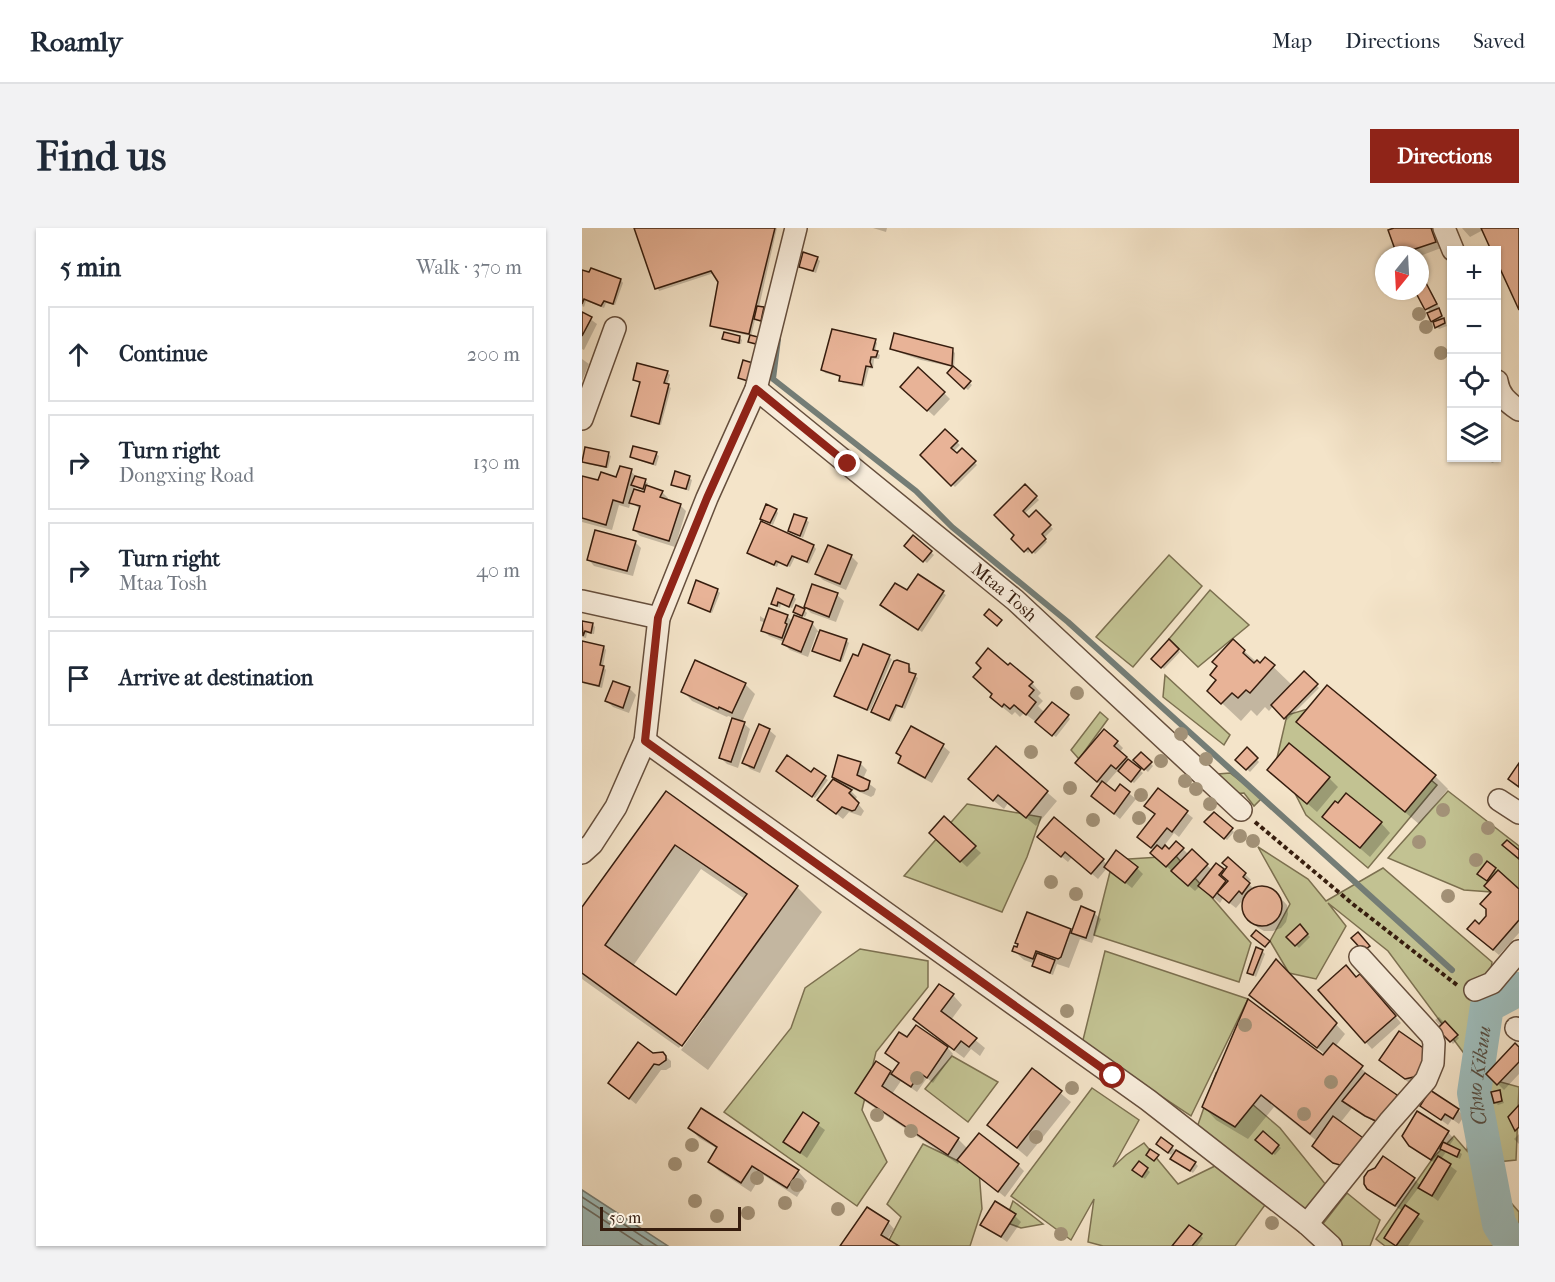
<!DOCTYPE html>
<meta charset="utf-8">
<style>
body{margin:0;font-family:"IM FELL French Canon",serif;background:#f2f2f3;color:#1f2937}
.controls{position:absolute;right:18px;top:18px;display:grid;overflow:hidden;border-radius:0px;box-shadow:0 2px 4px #0004}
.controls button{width:54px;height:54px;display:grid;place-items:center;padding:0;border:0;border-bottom:2px solid #e0e1e3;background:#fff;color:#1f2937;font:30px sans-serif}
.compass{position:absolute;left:793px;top:18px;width:54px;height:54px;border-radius:50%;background:#fff;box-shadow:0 2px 4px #0004;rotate:198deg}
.scale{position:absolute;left:18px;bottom:15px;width:141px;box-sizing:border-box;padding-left:6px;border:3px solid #361d0e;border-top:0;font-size:16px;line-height:21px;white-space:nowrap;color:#361d0e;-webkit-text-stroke:4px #f8eddc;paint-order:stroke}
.stop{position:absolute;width:18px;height:18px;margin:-14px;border:4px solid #8f2418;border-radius:50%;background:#fff}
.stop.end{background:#8f2418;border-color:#fff;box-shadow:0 2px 6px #0008}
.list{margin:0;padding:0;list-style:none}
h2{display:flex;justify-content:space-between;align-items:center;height:78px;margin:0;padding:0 24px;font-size:26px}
h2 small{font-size:20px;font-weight:400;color:#747a83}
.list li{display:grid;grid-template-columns:39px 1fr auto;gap:18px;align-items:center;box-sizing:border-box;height:96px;margin:0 12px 12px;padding:0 12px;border:2px solid #e0e1e3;border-radius:0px}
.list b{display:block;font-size:22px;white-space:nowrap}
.list p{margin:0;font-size:20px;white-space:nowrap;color:#747a83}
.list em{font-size:20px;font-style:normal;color:#747a83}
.icon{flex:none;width:33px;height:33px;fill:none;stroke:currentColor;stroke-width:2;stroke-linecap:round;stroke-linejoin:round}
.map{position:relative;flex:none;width:937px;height:1018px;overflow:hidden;border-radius:0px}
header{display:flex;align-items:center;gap:36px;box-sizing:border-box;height:84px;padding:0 30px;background:#fff;border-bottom:2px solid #e0e1e3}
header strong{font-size:28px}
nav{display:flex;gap:33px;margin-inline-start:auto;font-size:21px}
.intro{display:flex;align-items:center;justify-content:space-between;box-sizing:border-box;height:144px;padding:0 36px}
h1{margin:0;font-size:42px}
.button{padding:15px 27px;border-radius:0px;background:#8f2418;color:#fff;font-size:21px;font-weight:700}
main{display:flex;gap:36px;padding:0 36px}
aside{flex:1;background:#fff;border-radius:0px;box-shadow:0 2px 4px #0004}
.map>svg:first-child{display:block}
</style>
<header>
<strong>Roamly</strong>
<nav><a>Map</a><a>Directions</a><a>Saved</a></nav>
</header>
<div class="intro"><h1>Find us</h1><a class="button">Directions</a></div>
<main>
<aside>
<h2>5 min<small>Walk · 370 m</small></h2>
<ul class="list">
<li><svg class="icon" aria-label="ahead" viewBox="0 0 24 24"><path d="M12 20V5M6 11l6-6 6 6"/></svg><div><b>Continue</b></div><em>200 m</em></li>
<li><svg class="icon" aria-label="right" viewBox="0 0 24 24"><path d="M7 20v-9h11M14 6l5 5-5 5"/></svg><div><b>Turn right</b><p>Dongxing Road</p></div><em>130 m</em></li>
<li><svg class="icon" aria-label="right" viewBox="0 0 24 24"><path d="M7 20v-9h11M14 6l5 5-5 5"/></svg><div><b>Turn right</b><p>Mtaa Tosh</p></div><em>40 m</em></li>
<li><svg class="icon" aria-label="arrive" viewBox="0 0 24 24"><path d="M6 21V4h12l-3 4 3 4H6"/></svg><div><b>Arrive at destination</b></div></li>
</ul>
</aside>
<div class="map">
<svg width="937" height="1018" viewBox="0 0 937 1018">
<rect width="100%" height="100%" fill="#f4e4c9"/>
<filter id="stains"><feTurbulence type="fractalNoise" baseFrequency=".00333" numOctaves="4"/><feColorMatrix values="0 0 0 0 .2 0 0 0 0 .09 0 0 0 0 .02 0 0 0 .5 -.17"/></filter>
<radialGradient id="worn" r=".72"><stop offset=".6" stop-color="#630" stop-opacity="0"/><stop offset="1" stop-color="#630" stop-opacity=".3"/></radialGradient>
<g fill="#c2c292" stroke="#7c7050" stroke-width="1.5">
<path d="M587 327 620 358 551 439 514 409Z"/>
<path d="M628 362 667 397 616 439 587 411Z"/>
<path d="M583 447 648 507 642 517 581 469Z"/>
<path d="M753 473 855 557 786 640 724 587 695 530 705 487Z"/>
<path d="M518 484 526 491 497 531 489 522Z"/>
<path d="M648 545 680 570 672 578 662 565 645 566 636 546Z"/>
<path d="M866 563 937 618V666L882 662 806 630Z"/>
<path d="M385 576 459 589 445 629 420 684 322 648Z"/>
<path d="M676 619 726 651 744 673 801 640 910 734 895 843 806 723 746 675 764 698 734 751 707 745 688 713 708 676Z"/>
<path d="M594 628 669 715 657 754 512 707 531 632Z"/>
<path d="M278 721 346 733V759L294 824 280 882 305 934 275 978 142 884 209 800 223 760Z"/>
<path d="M523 723 666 771 609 888 500 816Z"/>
<path d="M370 828 416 854 386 894 343 861Z"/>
<path d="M634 845 698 900 744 957 722 987 612 908Z"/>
<path d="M904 850 937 859 934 932 895 936 937 984V1018H803L794 1011 851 930 872 908 885 923 888 889Z"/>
<path d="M510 860 557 892 531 939 544 927 562 915 596 956 633 938 683 977 653 1018H521L506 1014 512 971 489 1012 429 968Z"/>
<path d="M341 916 397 943 400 981 388 1018H304L319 989 305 976Z"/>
<path d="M765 965 798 992 788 1018H761L740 997Z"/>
<path d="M431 973 461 996 439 1000 423 994Z"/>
</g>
<path fill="#9ebdbc" stroke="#747d76" stroke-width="1.5" d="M0 962 86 1018H0Z"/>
<g fill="#0003" fill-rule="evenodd">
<path d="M52 0H195L177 79 184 83 182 94 173 92 169 108 132 100 129 97 138 54 132 45 77 63Z"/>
<path d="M291 0H305L304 4Z"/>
<path d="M816 0H851L859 20 838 28 817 27 808 3Z"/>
<path d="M880 0H937V79L915 31V22H911L901 2 888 9Z"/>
<path d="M235 30 238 33 234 45 219 39Z"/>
<path d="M0 43 39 52 41 55 33 77 24 75 22 80 4 73 2 79 0 78Z"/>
<path d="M838 49 847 59 857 79 849 83 850 85 857 82 865 98 857 101 850 93 849 86 835 63H838Z"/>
<path d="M0 85 15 96 2 122 0 121Z"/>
<path d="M157 109 160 112 159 116 144 113 142 110Z"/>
<path d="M293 112 295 115 293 124 298 127 297 131H292L291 141 287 140 282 159 261 155 258 152 259 149 243 145 241 142Z"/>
<path d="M310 121 370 122 373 125 372 140 390 157 386 162 367 145 371 139 339 132 313 123Z"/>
<path d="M0 131 7 136 0 153Z"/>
<path d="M85 144 88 147 85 157 89 160 79 197 53 190 50 188 59 156 52 152Z"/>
<path d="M327 165H362L368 171 352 188Z"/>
<path d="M363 203 378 217 371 224 375 228 380 222 395 237 373 259 340 227Z"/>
<path d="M26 226 29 228 26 240 5 236 2 233Z"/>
<path d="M74 226 77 228 74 238 52 231 50 229Z"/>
<path d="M906 230H913L915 233 910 235Z"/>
<path d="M49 243 55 250 66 255 65 259 80 264 86 270 85 273 98 277 104 283 93 319 58 308 52 302 59 282 49 274 47 280 37 277 30 302 0 294V249L17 254 35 251ZM53 259 64 263 63 266 52 262Z"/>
<path d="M107 250 110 252 107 263 91 256Z"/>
<path d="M443 258 457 272 442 286 447 291 454 284 471 301 462 310 465 314 453 326 449 322 446 325 431 311 434 307Z"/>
<path d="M194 282 196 285 191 297 180 290Z"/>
<path d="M224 292 227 294 221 310 208 303Z"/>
<path d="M180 295 232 318 234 321 227 336 213 329 208 339 197 334 195 339 169 328 167 325Z"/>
<path d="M331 309 352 327 345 335 324 318Z"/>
<path d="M53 314 59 320 51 348 12 338 6 331Z"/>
<path d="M269 328 276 335 264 362 241 352 235 346Z"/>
<path d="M336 348 364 367 340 404 303 380 325 364Z"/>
<path d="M135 362 138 365 130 385 107 375Z"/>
<path d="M255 367 262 373 254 394 229 385 223 379Z"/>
<path d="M211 368 214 371 210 380 199 376 198 380 191 376Z"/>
<path d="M222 382 225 385 223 389 213 384Z"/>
<path d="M178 388 184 392 205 388 211 394 230 395 236 403 264 412 267 415 260 434 232 423 238 405 235 404 226 429 208 422 202 416V414L187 408 181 402 189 396 178 393Z"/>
<path d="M0 394 11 397 13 399 12 406 5 405 4 410 0 409Z"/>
<path d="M0 414 22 419 24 422 21 438 24 442 20 460 0 455Z"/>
<path d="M587 414 598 424 582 441 571 431Z"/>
<path d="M282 418 310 431 289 481 291 482 326 438 329 440V446L336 450 323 481 316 478 309 494 293 486 288 481 287 483 254 467Z"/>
<path d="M662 423 678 437 683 431 710 457 722 445 737 460 705 492 691 478 687 483 683 479 675 488 669 482 659 493 627 463Z"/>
<path d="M31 454 48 461 54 467 47 485 31 479 25 473Z"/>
<path d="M450 455 459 465 456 468 461 473 456 478 463 485 486 488 488 491 474 509 442 485 438 489 433 484 430 487 419 478Z"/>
<path d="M163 456 173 466 160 494 168 501 156 540 145 536 139 530 152 490 146 488 145 489 110 473 101 463Z"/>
<path d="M716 494 853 548 866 561 837 596Z"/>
<path d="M329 500 361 518 368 524 350 555 324 541 318 535 320 530 315 525Z"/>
<path d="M187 502 194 508 178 545 168 541 162 534Z"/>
<path d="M535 514 541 520 537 525 561 545 552 555 536 542 523 557 533 565 539 559 554 571 538 591 511 568 519 557 501 541Z"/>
<path d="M414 520 475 573 454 598 426 575 422 581 397 561Z"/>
<path d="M665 521 677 534 668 544 655 532Z"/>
<path d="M559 526 571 538 566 544 553 532Z"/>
<path d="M257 529 279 536 285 542 281 551 294 561 292 567 289 569 264 558 275 569 273 572 282 583 279 588 267 584 261 591 237 572 260 557 252 549Z"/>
<path d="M233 542 246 552 233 570 198 545 230 546Z"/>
<path d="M687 542 747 550 756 559 735 584Z"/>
<path d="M576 562 611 590 597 609 592 605 582 618 588 623 601 621 607 627 610 623 630 642 635 637 643 644 663 646 669 652 666 655 672 661 685 660 693 664 705 677 706 686 704 694 699 700 691 703H682L675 699 663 685 661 677 664 668 654 680 641 670 638 675 618 658 613 663 576 631 573 623 563 615 574 587ZM644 652 647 654 636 667 635 666Z"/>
<path d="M84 565 215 659 240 684 126 842 99 822 122 790H118L97 820 0 751V681ZM119 641 163 671 95 769 51 738Z"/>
<path d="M632 586 652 604 645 612 624 594Z"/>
<path d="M742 589 799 595 808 605 788 629Z"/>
<path d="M362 591 399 625 385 639 349 605Z"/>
<path d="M463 615 521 632 525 637 555 640 561 646 550 660 525 640 516 651 490 629 486 634Z"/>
<path d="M905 636 937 663V705L917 727 893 707 905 689 910 665 907 654 900 648Z"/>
<path d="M512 685 519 691 510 715 498 711 487 740 475 736 471 747 455 741 453 736 442 732 432 723 437 717 488 702 491 705Z"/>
<path d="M717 698 728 709 717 720 706 709Z"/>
<path d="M680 723 683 726 674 749 667 744Z"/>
<path d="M704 743 763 806 753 819 820 874 799 898 770 880 758 895 783 913 759 940 732 918 735 913 692 879 666 911 634 892 622 879 741 830 744 827 669 767Z"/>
<path d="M775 751 784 754 819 795 790 821 738 763Z"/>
<path d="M371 767 380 777 369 792 403 820 398 828 389 821 382 830 366 818 365 819 371 826 351 855 345 850 335 864 319 853 310 866 376 911 386 921 397 907 436 937 442 943 423 969 378 933 376 936 284 874 275 865 294 835 311 847 318 836 305 825 326 811H353L354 809 333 791Z"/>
<path d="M857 789 877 810 871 816 857 801 859 799 853 792Z"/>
<path d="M933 817 937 821V846L922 862 906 846Z"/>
<path d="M846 825 830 857 805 838Z"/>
<path d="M71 827H82L89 833V839L84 842H79L54 876 28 855Z"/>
<path d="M451 842 489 874 445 929 407 897Z"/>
<path d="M917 864 922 875 916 877 913 874Z"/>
<path d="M840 878 876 882 882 888 877 896 870 891 866 897Z"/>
<path d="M835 885 866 904 872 911 867 918 880 926 878 931 864 924 859 931 875 943 856 973 837 959 822 979 842 993 826 1018H813L804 1010 821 983 793 966 786 960 832 951 839 958 853 935 835 924 828 917Z"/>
<path d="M221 886 243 902 225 930 203 914Z"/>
<path d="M108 900 216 943 225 953 215 969 180 946 169 964 137 943 127 934 136 921 117 910Z"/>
<path d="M681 905 699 920 693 927 678 915Z"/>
<path d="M937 906V916L932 911Z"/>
<path d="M580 911 593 922 589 927 578 918Z"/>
<path d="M592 933 613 935 616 938 611 945Z"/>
<path d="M557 935 568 944 563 951 554 945Z"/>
<path d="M285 981 306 994 312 1001 305 1012 314 1018H260Z"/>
<path d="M433 988 439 994 425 1014 400 996Z"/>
<path d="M619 1008 621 1010 615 1018H592Z"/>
</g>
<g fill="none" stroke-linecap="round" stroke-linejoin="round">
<g stroke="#6a6d65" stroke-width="1.5">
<path d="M0 969 75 1018"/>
<path d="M0 978 61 1018"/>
</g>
<g stroke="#747d76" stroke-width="6">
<path d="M196 111 191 151 334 263 370 299 486 394 870 742"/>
<path d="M932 765 937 758"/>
</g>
<path stroke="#9ebdbc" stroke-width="34" id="s1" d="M931 1018 917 996 892 865 905 778 937 761"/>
</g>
<g fill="#e8b397" stroke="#361d0e" stroke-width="1.5" fill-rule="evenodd">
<path d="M52 0H193L167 106 128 98 136 54 129 43 73 61Z"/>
<path d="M812 0H849L854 14 815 27 806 2Z"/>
<path d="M899 0H937V82L915 34V22H909Z"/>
<path d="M221 24 236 29 231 43 217 39Z"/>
<path d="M9 40 39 51 31 76 22 73 19 78 2 71 0 76V42L7 44Z"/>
<path d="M844 55 855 76 843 82 833 63H838V58Z"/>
<path d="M175 78 182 79 179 93 172 91Z"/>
<path d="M857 80 860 88 849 94 845 85Z"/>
<path d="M0 84 10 89 0 108Z"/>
<path d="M862 90 863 95 853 100 851 94Z"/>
<path d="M250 101 294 111 291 122 296 123 294 129H289L288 134 290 139 284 138 280 157 257 153 258 148 239 142Z"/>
<path d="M142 104 158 108 157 115 140 111Z"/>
<path d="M312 105 371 120 370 138 308 121Z"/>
<path d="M168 107 176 109 174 116 166 114Z"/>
<path d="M161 132 171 135 166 153 156 150Z"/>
<path d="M55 135 86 143 82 155 87 156 77 196 49 188 58 154 51 152Z"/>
<path d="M371 138 389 153 382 161 365 145Z"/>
<path d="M336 139 363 164 345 183 318 159Z"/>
<path d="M363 201 376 213 369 220 375 225 380 220 394 233 369 258 338 227Z"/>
<path d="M51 218 75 224 71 236 48 229Z"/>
<path d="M3 219 27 224 24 239 0 234Z"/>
<path d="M38 238 50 241 41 275 31 272 24 297 0 290V248L16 252 19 244 34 249Z"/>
<path d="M93 243 108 248 104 261 89 257Z"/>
<path d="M53 248 64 251 61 261 49 257Z"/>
<path d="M443 256 455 268 441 283 447 289 454 282 469 297 460 306 464 311 450 325 446 320 442 324 429 311 432 307 412 287Z"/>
<path d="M64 257 81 263 78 269 99 276 87 313 51 302 58 278 47 275 52 261 62 264Z"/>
<path d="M184 276 195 281 188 295 178 291Z"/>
<path d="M212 286 225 290 218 308 206 303Z"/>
<path d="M179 293 232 317 225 334 210 328 205 338 194 333 192 337 165 325Z"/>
<path d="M13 302 54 313 45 343 5 332Z"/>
<path d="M331 307 350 323 341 334 322 318Z"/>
<path d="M246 317 270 327 258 356 233 346Z"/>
<path d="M336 346 362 363 336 402 298 377 313 355 325 362Z"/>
<path d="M114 352 136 361 128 384 106 375Z"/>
<path d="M230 356 256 365 247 389 222 379Z"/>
<path d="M195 360 212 367 207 379 196 374 195 378 189 376Z"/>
<path d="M214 377 223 381 220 388 211 384Z"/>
<path d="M187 380 206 387 203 395 205 396 200 410 179 403Z"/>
<path d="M407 381 420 392 415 398 402 387Z"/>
<path d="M212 387 231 394 219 424 200 416Z"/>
<path d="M0 393 11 395 9 405 3 403 1 408Z"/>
<path d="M238 402 265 411 258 433 230 423Z"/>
<path d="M587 411 597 421 579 440 569 431Z"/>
<path d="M651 411 663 422 661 425 672 435 675 432 678 435 683 429 693 437 668 465 664 462 656 470 650 465 639 476 625 463 634 452 628 447 635 438 630 434Z"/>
<path d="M0 413 22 418 18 437 22 438 17 458 0 454Z"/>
<path d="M281 416 308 427 285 482 252 468 271 426 276 428Z"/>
<path d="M406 420 426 437 428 435 451 454 447 458 452 462 447 468 454 474 444 487 432 477 428 481 422 476 420 479 408 469 410 466 391 449 399 440 394 435Z"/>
<path d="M113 432 164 455 150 485 137 479 136 481 99 464Z"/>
<path d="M315 432 327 436V444L334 446 320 479 314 477 307 492 289 484 312 433Z"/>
<path d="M722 443 736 456 702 491 689 477Z"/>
<path d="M31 453 48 459 41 480 23 473Z"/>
<path d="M745 457 854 547 823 584 714 494Z"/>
<path d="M470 474 487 487 470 508 453 494Z"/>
<path d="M150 490 163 494 149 534 137 530Z"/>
<path d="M177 496 188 501 172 540 160 535Z"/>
<path d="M329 498 362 516 343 550 316 535 319 528 314 525Z"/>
<path d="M522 501 536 513 532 518 545 529 534 541 529 537 515 554 493 535Z"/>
<path d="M707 515 748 549 725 576 685 542Z"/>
<path d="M414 518 466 563 444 590 416 567 411 573 386 551Z"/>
<path d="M665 519 676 530 664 542 653 532Z"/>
<path d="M559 524 570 534 562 542 551 532Z"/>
<path d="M205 527 229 544 232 540 244 548 230 569 194 543Z"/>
<path d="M256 527 279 534 275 547 288 553 286 561 282 563H278L250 549Z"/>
<path d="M546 531 559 541 549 554 536 543Z"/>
<path d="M937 535V559L926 551Z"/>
<path d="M251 551 270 562 267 565 277 575 273 582 270 583 260 579 254 586 235 572Z"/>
<path d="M520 553 533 563 538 556 548 564 532 586 509 568Z"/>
<path d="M576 560 606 583 590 604 585 600 569 620 555 609 573 586 562 578Z"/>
<path d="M84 563 216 658 100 818 0 745V679ZM93 617 165 666 94 767 23 717Z"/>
<path d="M764 565 800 594 778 620 740 589 753 573 756 575Z"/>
<path d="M632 584 651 600 642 611 622 594Z"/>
<path d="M362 588 394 618 378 634 347 605Z"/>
<path d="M472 589 522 631 509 646 483 624 479 629 455 609Z"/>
<path d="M925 612 937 622V631L920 617Z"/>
<path d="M594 613 602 620 584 639 568 625 575 617 580 621 583 617 587 621Z"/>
<path d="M610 621 626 636 606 658 589 643Z"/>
<path d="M534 622 556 639 543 655 522 639Z"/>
<path d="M646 629 664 645 661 649 668 655 660 666 657 663 647 675 635 665 646 653 639 647 645 639 640 635Z"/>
<path d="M905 633 914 640 905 653 895 646Z"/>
<path d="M634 635 642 641 637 647 644 653 631 670 616 658Z"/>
<path d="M916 642 937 661V692L911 722 885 701 893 692 897 696 904 688V681L898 676 909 664 902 658Z"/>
<circle cx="680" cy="678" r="20"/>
<path d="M499 678 513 684 504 710 489 705Z"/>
<path d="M445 684 489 701 479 729 476 731 454 723 451 731 430 723 432 718 435 719 436 716 433 715Z"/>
<path d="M718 696 726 706 713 718 704 709Z"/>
<path d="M674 702 688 713 683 719 669 708Z"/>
<path d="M776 704 788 718 781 723 769 710Z"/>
<path d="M674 719 681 722 671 747 665 745Z"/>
<path d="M455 725 473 732 468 745 450 738Z"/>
<path d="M694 731 755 795 735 820 667 767Z"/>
<path d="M764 737 774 749 778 746 814 788 783 815 736 762Z"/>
<path d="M357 756 372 766 359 783 395 810 387 819 379 813 372 822 331 791Z"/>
<path d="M666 771 741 827 751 815 781 838 728 906 679 867 653 899 620 879Z"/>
<path d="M863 793 876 807 868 814 855 801Z"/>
<path d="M334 797 366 819 345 850 338 845 329 859 309 846 317 835 303 825 317 804 325 809Z"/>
<path d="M817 803 847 824 836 848 823 851 797 832Z"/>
<path d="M56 814 71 825 81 824 84 828V832L77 837 72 836 47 871 26 855Z"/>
<path d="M933 815 937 819V834L915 857 904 846Z"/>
<path d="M294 833 309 843 300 858 377 910 366 927 273 865Z"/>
<path d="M450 840 480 863 435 920 405 897Z"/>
<path d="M783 845 815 867 811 878 796 894 783 888 760 873Z"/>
<path d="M848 862 877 881 871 891 863 886 859 892 838 878Z"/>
<path d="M918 862 920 873 912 875 909 864Z"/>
<path d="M937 877V899L933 903 926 889Z"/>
<path d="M119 880 217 942 205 960 170 938 159 955 126 934 135 919 106 900Z"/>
<path d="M835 883 867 903 849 932 827 918 820 908Z"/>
<path d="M221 884 237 895 218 925 201 914Z"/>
<path d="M751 888 784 912 763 936 758 937 751 935 730 918Z"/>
<path d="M681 903 697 917 690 926 673 912Z"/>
<path d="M397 905 437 936 416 964 375 932Z"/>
<path d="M579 909 591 918 586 925 574 916Z"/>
<path d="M861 914 878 922 875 929 858 921Z"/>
<path d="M568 921 577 927 572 933 564 927Z"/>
<path d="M594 922 614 934 608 943 588 931Z"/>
<path d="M801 928 833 950 813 978 785 961 782 956V949L786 943 793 940Z"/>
<path d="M856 928 869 936 850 968 836 960Z"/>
<path d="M557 933 566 940 560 949 550 942Z"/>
<path d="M413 973 434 986 419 1009 398 997Z"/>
<path d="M823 977 837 986 814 1018 802 1010Z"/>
<path d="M285 979 307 993 299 1007 317 1018H258Z"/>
<path d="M607 997 620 1006 610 1018H590Z"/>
</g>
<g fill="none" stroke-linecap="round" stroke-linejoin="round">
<defs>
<g id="minor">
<path d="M862 0 871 22"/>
<path d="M915 153C917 167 925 174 937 182"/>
<path id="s2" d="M174 161 433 372 659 582"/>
<path d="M0 191 33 100"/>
<path d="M0 373 77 390"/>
<path d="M63 513 566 872 725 996 749 1018"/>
<path d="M917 572 937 585"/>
<path d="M0 625 10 616 34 579 63 513 77 390 125 270 174 161 214 0"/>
<path d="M893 762 910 755 937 723"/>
<path d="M934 800 937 802"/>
<path d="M725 996 807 894 844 852 851 835 852 815 850 808 778 729"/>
</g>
</defs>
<use href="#minor" stroke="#664f3d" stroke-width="24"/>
<path stroke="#361d0e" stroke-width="4" stroke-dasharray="4.5 3" stroke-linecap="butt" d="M673 594 772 677 875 757"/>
<use href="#minor" stroke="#f8eddc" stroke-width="21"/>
</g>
<g fill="#a39278">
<circle cx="837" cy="86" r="7"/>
<circle cx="844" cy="99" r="7"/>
<circle cx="859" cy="125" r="7"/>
<circle cx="495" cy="465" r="7"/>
<circle cx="599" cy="506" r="7"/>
<circle cx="449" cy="524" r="7"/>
<circle cx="624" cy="531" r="7"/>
<circle cx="579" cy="533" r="7"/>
<circle cx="603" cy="553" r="7"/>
<circle cx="488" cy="560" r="7"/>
<circle cx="614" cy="561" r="7"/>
<circle cx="559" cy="567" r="7"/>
<circle cx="628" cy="576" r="7"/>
<circle cx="861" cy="582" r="7"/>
<circle cx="557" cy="590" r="7"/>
<circle cx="511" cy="592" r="7"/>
<circle cx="906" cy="600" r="7"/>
<circle cx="658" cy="608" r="7"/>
<circle cx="671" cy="613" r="7"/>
<circle cx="837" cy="614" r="7"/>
<circle cx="894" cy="632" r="7"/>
<circle cx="469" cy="654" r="7"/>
<circle cx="494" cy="666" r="7"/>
<circle cx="866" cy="668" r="7"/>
<circle cx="485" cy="783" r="7"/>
<circle cx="663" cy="797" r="7"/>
<circle cx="335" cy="850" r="7"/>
<circle cx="749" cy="854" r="7"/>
<circle cx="490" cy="860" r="7"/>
<circle cx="722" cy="886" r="7"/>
<circle cx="295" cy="887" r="7"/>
<circle cx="329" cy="903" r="7"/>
<circle cx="454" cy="909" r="7"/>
<circle cx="110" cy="917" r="7"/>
<circle cx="93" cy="936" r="7"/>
<circle cx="175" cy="950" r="7"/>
<circle cx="215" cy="957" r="7"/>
<circle cx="113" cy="973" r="7"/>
<circle cx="203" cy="975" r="7"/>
<circle cx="256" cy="981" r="7"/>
<circle cx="166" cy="985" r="7"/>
<circle cx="135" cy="988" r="7"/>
<circle cx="690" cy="995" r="7"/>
<circle cx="479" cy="1006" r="7"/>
</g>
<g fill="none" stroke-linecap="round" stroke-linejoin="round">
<path stroke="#8f2418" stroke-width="8" d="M266 236 174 161 125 270 76 390 63 513 531 848"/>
</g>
<g text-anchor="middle" stroke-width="4.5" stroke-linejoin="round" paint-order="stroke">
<g font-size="18" fill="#361d0e" stroke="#f8eddc">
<text dy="6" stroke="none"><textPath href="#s2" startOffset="321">Mtaa Tosh</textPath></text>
</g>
<g font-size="20" font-style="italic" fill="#554d42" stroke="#f8eddc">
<text dy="7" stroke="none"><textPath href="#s1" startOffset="177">Chuo Kikuu</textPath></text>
</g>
</g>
<rect width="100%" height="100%" filter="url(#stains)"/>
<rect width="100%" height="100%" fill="url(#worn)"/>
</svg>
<div class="controls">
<button>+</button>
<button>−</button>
<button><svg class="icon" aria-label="locate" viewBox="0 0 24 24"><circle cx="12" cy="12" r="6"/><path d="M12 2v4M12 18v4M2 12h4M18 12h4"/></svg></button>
<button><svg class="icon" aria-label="layers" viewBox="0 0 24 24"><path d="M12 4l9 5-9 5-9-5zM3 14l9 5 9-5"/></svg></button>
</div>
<svg class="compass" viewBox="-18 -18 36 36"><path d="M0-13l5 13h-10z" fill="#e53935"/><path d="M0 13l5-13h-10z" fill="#747a83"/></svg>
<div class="scale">50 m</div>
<div class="stop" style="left:531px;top:848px"></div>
<div class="stop end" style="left:266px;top:236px"></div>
</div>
</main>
